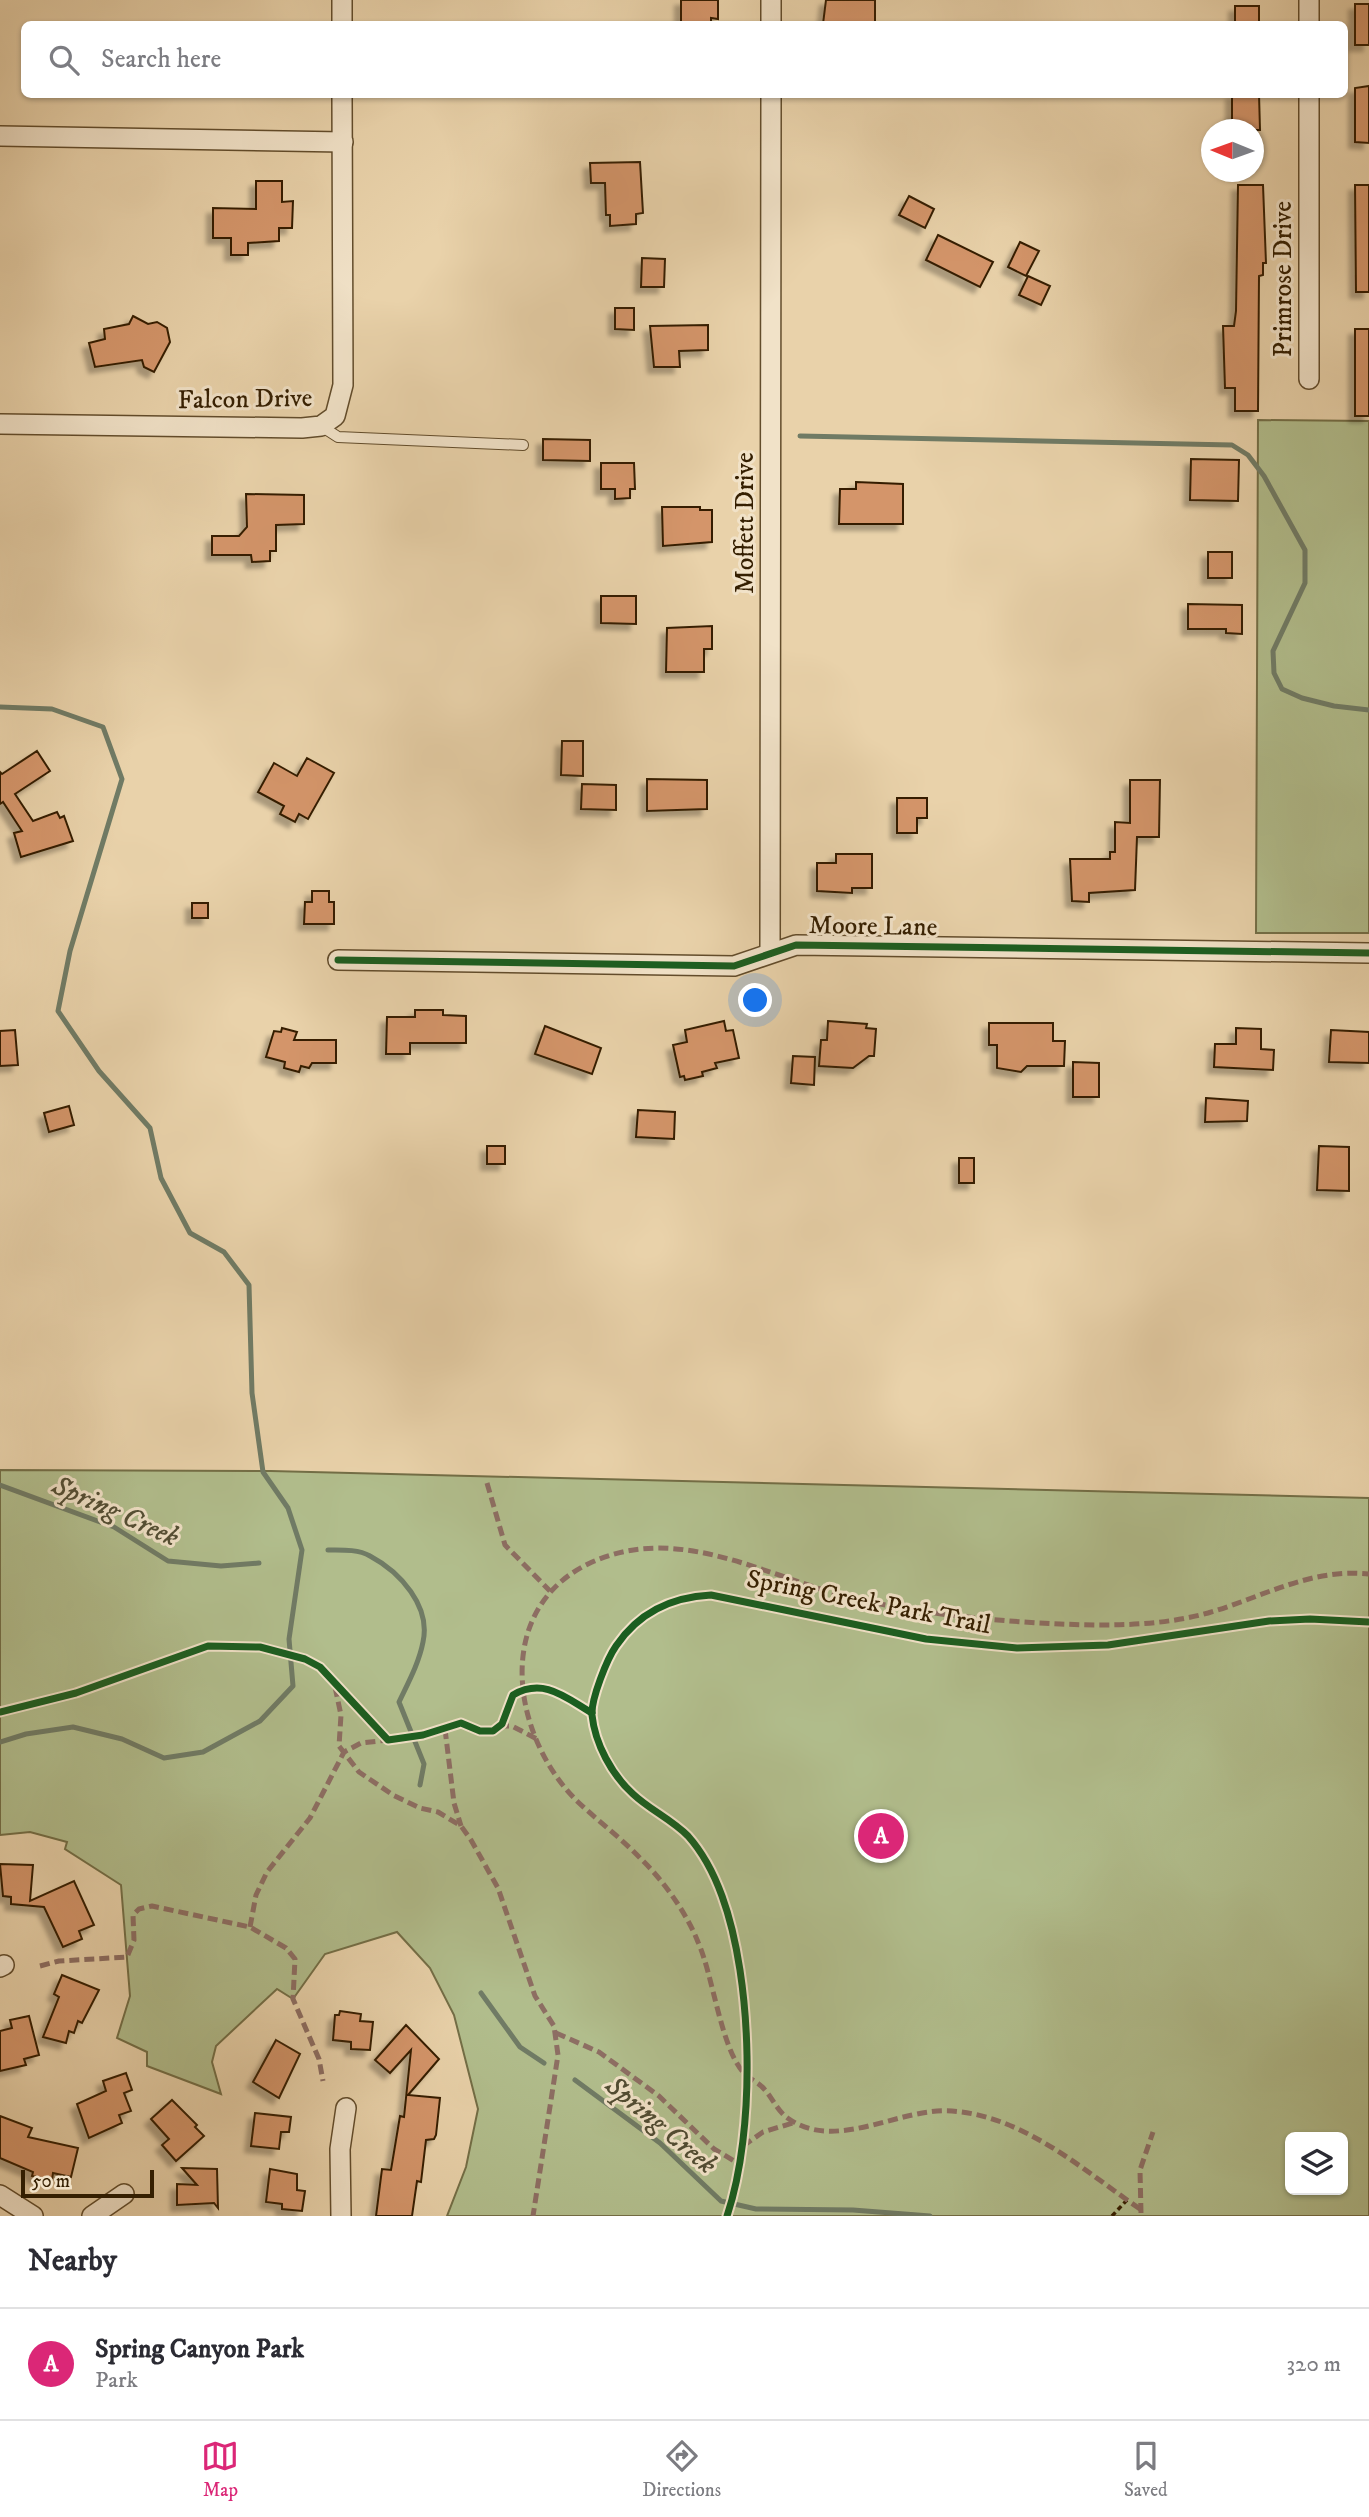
<!DOCTYPE html>
<style>
body{margin:0;font-family:"IM FELL DW Pica",serif;background:#f7f7f7;color:#2b2b33}
.controls{position:absolute;right:21px;bottom:21px;display:grid;overflow:hidden;border-radius:10px;box-shadow:0 2px 5px #0004}
.controls button{width:63px;height:63px;display:grid;place-items:center;padding:0;border:0;border-bottom:2px solid #e1e1e2;background:#fff;color:#2b2b33;font:35px sans-serif}
.compass{position:absolute;left:1201px;top:119px;width:63px;height:63px;border-radius:50%;background:#fff;box-shadow:0 2px 5px #0004;rotate:271deg}
.scale{position:absolute;left:21px;bottom:18px;width:133px;box-sizing:border-box;padding-left:7px;border:4px solid #351f01;border-top:0;font-size:19px;line-height:24px;white-space:nowrap;color:#351f01;-webkit-text-stroke:5px #f1e2c8;paint-order:stroke}
.you{position:absolute;left:756px;top:1001px;width:24px;height:24px;margin:-18px;border:5px solid #fff;border-radius:50%;background:#1a73e8;box-shadow:0 0 0 10px #1a73e833}
.badge{display:grid;place-items:center;width:46px;height:46px;border-radius:50%;background:#db2777;color:#fff;font-size:23px;font-weight:700}
.pin{position:absolute;translate:-50% -50%;border:4px solid #fff;box-shadow:0 2px 7px #0006}
.list{margin:0;padding:0;list-style:none}
h2{display:flex;justify-content:space-between;align-items:center;height:91px;margin:0;padding:0 28px;font-size:30px}
h2 small{font-size:23px;font-weight:400;color:#7c7c81}
.list li{display:grid;grid-template-columns:46px 1fr auto;gap:21px;align-items:center;box-sizing:border-box;height:112px;padding:0 28px;border-top:2px solid #e1e1e2}
.list b{display:block;font-size:26px;white-space:nowrap}
.list p{margin:0;font-size:23px;white-space:nowrap;color:#7c7c81}
.list em{font-size:23px;font-style:normal;color:#7c7c81}
.icon{flex:none;width:38px;height:38px;fill:none;stroke:currentColor;stroke-width:2;stroke-linecap:round;stroke-linejoin:round}
.map{position:relative;flex:none;width:1369px;height:2216px;overflow:hidden}
.search{position:absolute;background:#fff;box-shadow:0 2px 5px #0004;left:21px;right:21px;top:21px;height:77px;display:flex;align-items:center;gap:18px;box-sizing:border-box;padding:0 24px;border-radius:10px;color:#7c7c81;font-size:26px}
.sheet{height:203px;background:#fff}
nav{display:flex;justify-content:space-around;align-items:center;box-sizing:border-box;height:98px;border-top:2px solid #e1e1e2;background:#fff;font-size:19px;color:#7c7c81}
nav a{display:grid;justify-items:center;gap:4px}
nav .on{color:#db2777}
.map>svg:first-child{display:block}
</style>
<div class="map">
<svg width="1369" height="2216" viewBox="0 0 1369 2216">
<defs>
<filter id="shadow"><feDropShadow dx="-6" dy="6" stdDeviation="2" flood-color="#0004"/></filter>
</defs>
<rect width="100%" height="100%" fill="#e9d2aa"/>
<filter id="stains"><feTurbulence type="fractalNoise" baseFrequency=".00286" numOctaves="4"/><feColorMatrix values="0 0 0 0 .2 0 0 0 0 .09 0 0 0 0 .02 0 0 0 .5 -.17"/></filter>
<radialGradient id="worn" r=".72"><stop offset=".6" stop-color="#630" stop-opacity="0"/><stop offset="1" stop-color="#630" stop-opacity=".3"/></radialGradient>
<g fill="#b1bd8c" stroke="#736e46" stroke-width="2" fill-rule="evenodd">
<path d="M1258 420 1369 421V933H1256Z"/>
<path d="M0 1470 271 1471 1369 1498V2216H447L466 2167 478 2109 454 2015 430 1968 397 1932 325 1954 293 1999 277 1989 216 2046 212 2062 221 2094 147 2066V2052L117 2038 130 1996 121 1885 65 1849 67 1842 30 1832 0 1835ZM1290 2137H1343V2190H1290Z"/>
</g>
<g fill="none" stroke-linecap="round" stroke-linejoin="round">
<g stroke="#707b65" stroke-width="5">
<path d="M800 436 1232 445 1248 455 1264 476 1305 550V583L1273 651 1274 673 1282 689 1302 698 1334 706 1369 710"/>
<path d="M0 707 52 709 103 727 122 779 70 951 58 1011 99 1071 150 1128 161 1178 190 1233 224 1252 249 1285 252 1393 263 1472 288 1508 302 1550 289 1639 293 1686 260 1721 203 1752 164 1758 122 1739 73 1727 26 1734 0 1742"/>
<path d="M0 1485 114 1527 168 1561 221 1566 259 1563"/>
<path d="M328 1550C341 1550 358 1549 370 1556 400 1572 431 1606 423 1642 419 1663 408 1683 399 1702L424 1764 420 1785"/>
<path d="M481 1993 520 2047 544 2063"/>
<path d="M575 2080 660 2143 721 2201 756 2209 853 2210 930 2216"/>
</g>
</g>
<g fill="#d4956b" stroke="#351f01" stroke-width="2" filter="url(#shadow)">
<path d="M681 0H718V19L711 18V24H681Z"/>
<path d="M826 0H875V24H823Z"/>
<rect x="1355" y="4" width="14" height="41"/>
<rect x="1235" y="6" width="24" height="18"/>
<path d="M1369 86V143L1355 142V88Z"/>
<path d="M1232 94H1259L1260 130H1232Z"/>
<path d="M640 162 643 213 636 214V224L610 226V215H606L605 183H591L590 163Z"/>
<path d="M256 181H282V202L293 201 292 228H279V241L248 243V255H231V238H213V208L256 209Z"/>
<path d="M1238 185H1263L1266 263H1263V275L1259 276 1258 411H1235V388H1225L1223 326H1234L1236 311Z"/>
<path d="M1355 185H1369V292H1356Z"/>
<path d="M909 196 934 209 925 228 899 215Z"/>
<path d="M938 235 993 262 980 287 926 260Z"/>
<path d="M1020 242 1039 251 1026 276 1008 267Z"/>
<path d="M642 258 665 259 664 287H641Z"/>
<path d="M1028 276 1050 286 1041 305 1019 295Z"/>
<path d="M615 308H634V330L615 329Z"/>
<path d="M133 316 148 324 157 322 167 328 170 342 154 372 144 367 142 360 95 367 89 343 105 339 104 329 129 324Z"/>
<path d="M708 325V350L679 351 680 367H654L650 326Z"/>
<rect x="1355" y="329" width="14" height="87"/>
<path d="M543 439 590 440V461L543 460Z"/>
<path d="M1191 459 1239 460 1238 501 1190 500Z"/>
<path d="M601 463H634L635 489H630V498L615 499V489H601Z"/>
<path d="M856 482 903 484V524H839L840 489H856Z"/>
<path d="M246 494 304 495V524L276 525V551H270V561L252 562 251 555H212V536H239L247 527Z"/>
<path d="M662 507H700V510H712V542L663 546Z"/>
<rect x="1208" y="552" width="24" height="26"/>
<path d="M601 596H636V624L601 623Z"/>
<path d="M1188 604 1242 605V634L1226 633V629H1188Z"/>
<path d="M712 626V649H704V672H666L667 628Z"/>
<path d="M562 741H583V776L561 775Z"/>
<path d="M37 751 50 771 15 794 33 821 57 812 60 818 64 816 73 841 21 857 14 833 22 831 3 802 0 804V772L2 774Z"/>
<path d="M307 758 334 773 308 819 299 814 295 822 280 814 284 806 258 792 274 763 297 776Z"/>
<path d="M647 779 707 780V809L647 811Z"/>
<path d="M1130 780H1160L1159 837H1137L1135 890 1089 893V902L1072 901 1070 859H1110V852H1115V822L1130 823Z"/>
<path d="M582 784 616 785V810L581 809Z"/>
<path d="M897 798H927V818H917V833H897Z"/>
<path d="M836 854H872V888H852V893L817 891V863H836Z"/>
<path d="M312 891H329V902H334V924H304L305 902H312Z"/>
<rect x="192" y="903" width="16" height="15"/>
<path d="M415 1010H443V1015L466 1016V1043H410V1054H386L387 1017H415Z"/>
<path d="M724 1021 726 1031 733 1030 739 1058 715 1063 717 1068 702 1072 703 1076 685 1080 684 1076 680 1077 673 1045 687 1042 685 1030Z"/>
<path d="M828 1021 867 1024 866 1028 876 1029 874 1056H869L853 1068 819 1066 821 1040H827Z"/>
<path d="M989 1023H1053V1041H1065L1064 1066H1027L1021 1072 997 1068V1045H989Z"/>
<path d="M545 1026 601 1048 592 1074 535 1054Z"/>
<path d="M282 1028 297 1032 294 1040H336V1063H312L309 1068 301 1066 299 1072 284 1068 285 1062 266 1057 274 1031 281 1032Z"/>
<path d="M1236 1028 1261 1029V1049L1274 1050 1273 1070 1214 1067 1215 1044H1236Z"/>
<path d="M15 1030 18 1065 0 1066V1031Z"/>
<path d="M1331 1030 1369 1032V1063L1329 1062Z"/>
<path d="M793 1056 815 1057 814 1085 791 1083Z"/>
<path d="M1073 1062 1099 1063V1097H1073Z"/>
<path d="M1206 1098 1248 1101 1247 1121 1205 1122Z"/>
<path d="M69 1106 74 1125 49 1132 44 1113Z"/>
<path d="M638 1110 675 1112 674 1139 636 1137Z"/>
<rect x="487" y="1146" width="18" height="18"/>
<path d="M1319 1146 1349 1147V1191L1317 1190Z"/>
<rect x="959" y="1158" width="15" height="25"/>
<path d="M0 1864 33 1865 30 1901 74 1881 94 1925 79 1931 82 1939 63 1947 44 1907 11 1904V1897L3 1896Z"/>
<path d="M62 1975 99 1990 82 2023 78 2021 74 2033 69 2031 66 2043 43 2037 59 1997 54 1994Z"/>
<path d="M340 2011 361 2014 360 2021 373 2022 370 2050 351 2049V2042L333 2040 335 2015H339Z"/>
<path d="M29 2016 39 2055 24 2059 26 2065 0 2071V2031L12 2028 10 2020Z"/>
<path d="M406 2025 439 2059 408 2095 440 2098 436 2135 434 2139 426 2140 421 2182 417 2181 412 2216H376L382 2169 391 2170 400 2116 404 2117 411 2050 390 2073 375 2060Z"/>
<path d="M276 2040 300 2054 279 2098 253 2082Z"/>
<path d="M126 2073 132 2090 124 2093 131 2111 119 2115 122 2123 89 2138 77 2104 106 2091 103 2081Z"/>
<path d="M172 2100 197 2125 195 2127 204 2136 176 2161 162 2145 169 2139 151 2119Z"/>
<path d="M255 2113 291 2117 289 2132H281L279 2149 251 2146Z"/>
<path d="M0 2116 32 2128 28 2137 78 2148 71 2177 53 2173 52 2180 32 2176 33 2172 0 2158Z"/>
<path d="M182 2168 217 2169 218 2208 214 2203 177 2205V2184L197 2185Z"/>
<path d="M270 2169 297 2174V2190L305 2191 302 2211 282 2209V2204L266 2202Z"/>
</g>
<g fill="none" stroke-linecap="round" stroke-linejoin="round">
<defs>
<path id="service" d="M321 426 338 437 523 445"/>
<g id="minor">
<path d="M342 0V24"/>
<path d="M771 24V0"/>
<path d="M1309 24V0"/>
<path d="M0 136 343 142"/>
<path d="M1309 379V94"/>
<path d="M0 424 302 428 321 426 335 416 343 385 342 94"/>
<path d="M770 952 771 94"/>
<path d="M338 960 734 966 796 945 1369 953"/>
<path d="M0 1967 4 1965"/>
<path d="M0 2195 33 2216"/>
<path d="M92 2216 124 2194"/>
<path d="M341 2216 340 2149 346 2108"/>
</g>
</defs>
<use href="#service" stroke="#624c2b" stroke-width="12"/>
<use href="#minor" stroke="#624c2b" stroke-width="22"/>
<path stroke="#351f01" stroke-width="3.5" stroke-dasharray="5 3.5" stroke-linecap="butt" d="M1112 2216 1127 2200"/>
<use href="#service" stroke="#f1e2c8" stroke-width="10"/>
<use href="#minor" stroke="#f1e2c8" stroke-width="19"/>
<g stroke="#8d6e63" stroke-width="5" stroke-dasharray="10 5" stroke-linecap="butt">
<path d="M487 1483 505 1545 550 1591"/>
<path d="M335 1687 341 1715 339 1746 359 1772 393 1795 420 1808 438 1812 461 1826 471 1840 498 1888 535 1996 554 2026 558 2055 533 2216"/>
<path d="M499 1726H512L537 1739"/>
<path d="M445 1729 454 1803 461 1826"/>
<path d="M250 1927 256 1895 267 1872 310 1818 344 1752 361 1743 388 1740"/>
<path d="M40 1966 59 1961 127 1957 134 1940 133 1915 139 1909 152 1906 250 1927 286 1948 295 1959 293 1999 319 2059 323 2081"/>
<path d="M556 2033 599 2052 659 2096 714 2149 741 2165"/>
<path d="M743 2146 763 2132 796 2122"/>
<path d="M1140 2209C1083 2170 1024 2116 952 2111 900 2107 837 2152 789 2119 778 2112 773 2099 765 2090 759 2082 750 2080 744 2073 721 2049 713 1975 698 1942 686 1912 663 1880 640 1858 621 1838 598 1821 578 1802 535 1760 510 1690 528 1632 538 1601 559 1578 588 1564 679 1520 768 1579 857 1599 922 1614 993 1621 1060 1624 1109 1626 1161 1626 1208 1613 1263 1597 1310 1568 1369 1574"/>
<path d="M1141 2213 1140 2170 1153 2132"/>
</g>
<defs>
<g id="cycleway">
<path d="M338 960 734 966 796 945 1369 953"/>
<path d="M0 1712 76 1693 208 1646 260 1647 305 1659 320 1667 388 1740 423 1735 461 1723 480 1731H493L502 1724 513 1695C544 1677 566 1698 592 1713"/>
<path d="M727 2216C756 2130 753 1981 722 1896 714 1874 704 1854 688 1836 671 1819 650 1810 633 1794 612 1775 595 1744 592 1715 591 1699 607 1659 616 1646 639 1612 671 1597 711 1595L926 1639 1017 1648 1108 1645 1269 1621 1310 1619 1369 1622"/>
</g>
</defs>
<use href="#cycleway" stroke="#f1e2c8" stroke-width="11"/>
<use href="#cycleway" stroke="#1b5e20" stroke-width="7"/>
</g>
<g text-anchor="middle" stroke-width="6" stroke-linejoin="round" paint-order="stroke">
<g font-size="26" fill="#351f01" stroke="#f1e2c8">
<text transform="translate(1282 279) rotate(-90)" y="9">Primrose Drive</text>
<text transform="translate(245 398) rotate(-1)" y="9">Falcon Drive</text>
<text transform="translate(744 523) rotate(-90)" y="9">Moffett Drive</text>
<text transform="translate(873 925) rotate(1)" y="9">Moore Lane</text>
<text transform="translate(869 1601) rotate(11)" y="9">Spring Creek Park Trail</text>
</g>
<g font-size="28" font-style="italic" fill="#524d33" stroke="#f1e2c8">
<text transform="translate(116 1510) rotate(24)" y="10">Spring Creek</text>
<text transform="translate(662 2124) rotate(40)" y="10">Spring Creek</text>
</g>
</g>
<rect width="100%" height="100%" filter="url(#stains)"/>
<rect width="100%" height="100%" fill="url(#worn)"/>
</svg>
<div class="controls">
<button><svg class="icon" aria-label="layers" viewBox="0 0 24 24"><path d="M12 4l9 5-9 5-9-5zM3 14l9 5 9-5"/></svg></button>
</div>
<svg class="compass" viewBox="-18 -18 36 36"><path d="M0-13l5 13h-10z" fill="#e53935"/><path d="M0 13l5-13h-10z" fill="#7c7c81"/></svg>
<div class="scale">50 m</div>
<div class="you"></div>
<div class="pin badge" style="left:881px;top:1836px">A</div>
<div class="search"><svg class="icon" aria-label="search" viewBox="0 0 24 24"><circle cx="10" cy="10" r="6"/><path d="M15 15l6 6"/></svg>Search here</div>
</div>
<section class="sheet">
<h2>Nearby<small></small></h2>
<ul class="list">
<li><span class="badge">A</span><div><b>Spring Canyon Park</b><p>Park</p></div><em>320 m</em></li>
</ul>
</section>
<nav>
<a class="on"><svg class="icon" aria-label="map" viewBox="0 0 24 24"><path d="M3 6l6-2 6 2 6-2v14l-6 2-6-2-6 2zM9 4v14M15 6v14"/></svg>Map</a>
<a><svg class="icon" aria-label="directions" viewBox="0 0 24 24"><path d="M12 3l9 9-9 9-9-9zM9 14v-3h6M13 9l2 2-2 2"/></svg>Directions</a>
<a><svg class="icon" aria-label="saved" viewBox="0 0 24 24"><path d="M7 4h10v16l-5-4-5 4z"/></svg>Saved</a>
</nav>
